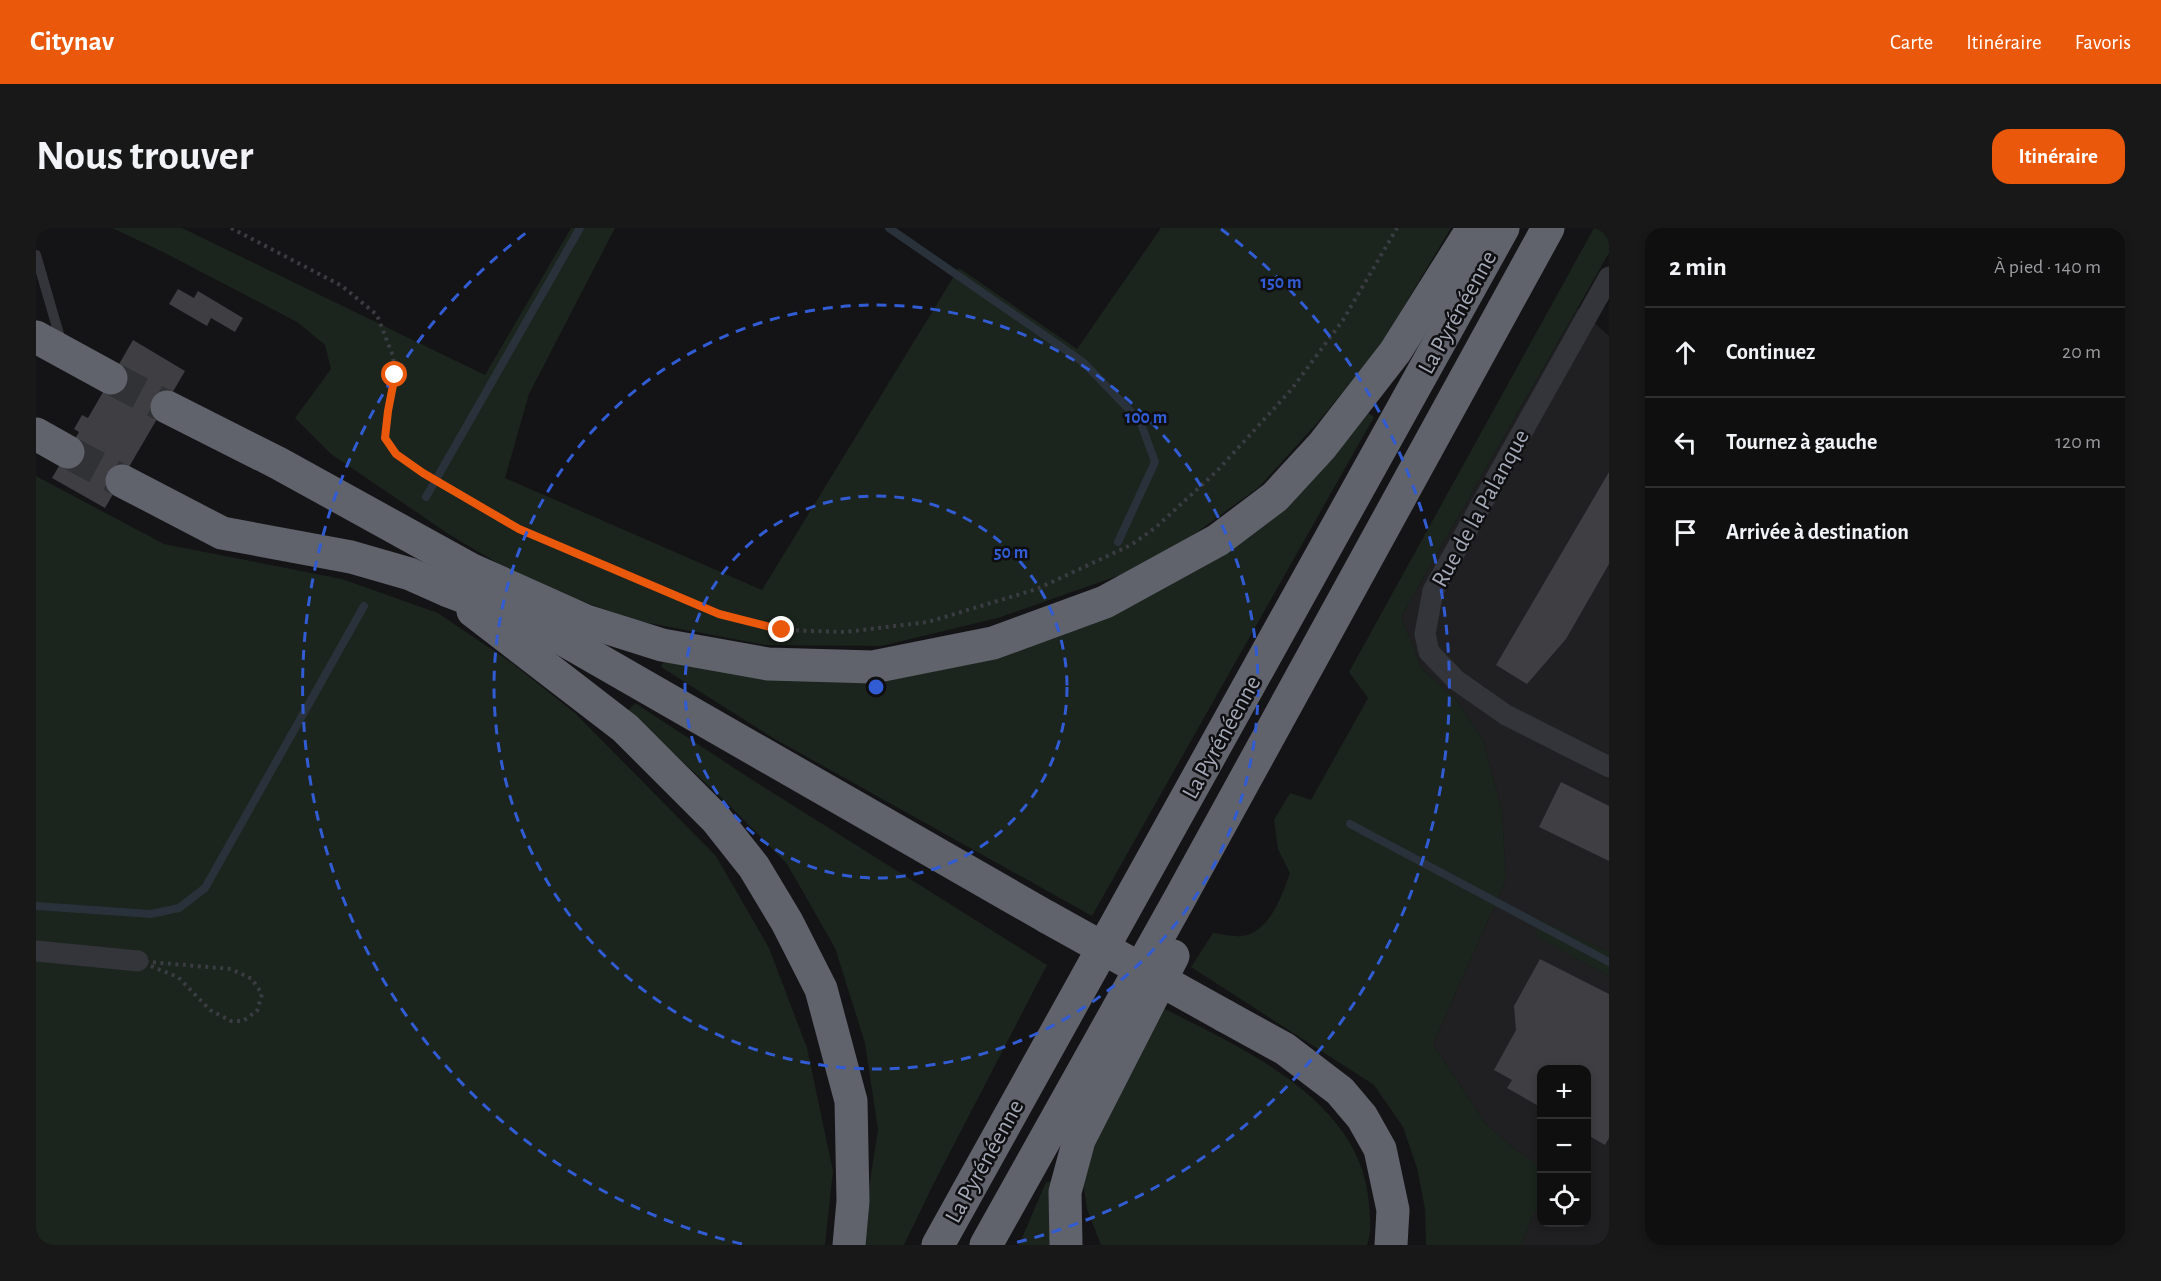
<!DOCTYPE html>
<html lang="fr">
<meta charset="utf-8">
<style>
body{margin:0;font-family:"Alegreya Sans",sans-serif;background:#181819;color:#f1f3f6}
.controls{position:absolute;right:18px;bottom:18px;display:grid;overflow:hidden;border-radius:12px;box-shadow:0 3px 9px #0003}
.controls button{width:54px;height:54px;display:grid;place-items:center;padding:0;border:0;border-bottom:2px solid #2f2f30;background:#0f0f10;color:#f1f3f6;font:30px sans-serif}
.stop{position:absolute;width:18px;height:18px;margin:-14px;border:4px solid #ea580c;border-radius:50%;background:#fff}
.stop.end{background:#ea580c;border-color:#fff;box-shadow:0 2px 6px #0008}
.list{margin:0;padding:0;list-style:none}
h2{display:flex;justify-content:space-between;align-items:center;height:78px;margin:0;padding:0 24px;font-size:26px}
h2 small{font-size:20px;font-weight:400;color:#9b9c9f}
.list li{display:grid;grid-template-columns:39px 1fr auto;gap:18px;align-items:center;box-sizing:border-box;height:90px;padding:0 24px;border-top:2px solid #2f2f30}
.list b{display:block;font-size:22px;white-space:nowrap}
.list em{font-size:20px;font-style:normal;color:#9b9c9f}
.icon{flex:none;width:33px;height:33px;fill:none;stroke:currentColor;stroke-width:2;stroke-linecap:round;stroke-linejoin:round}
.map{position:relative;flex:none;width:1573px;height:1017px;overflow:hidden;border-radius:18px}
header{display:flex;align-items:center;gap:36px;box-sizing:border-box;height:84px;padding:0 30px;background:#ea580c;color:#fff}
header strong{font-size:28px}
nav{display:flex;gap:33px;margin-inline-start:auto;font-size:21px}
.intro{display:flex;align-items:center;justify-content:space-between;box-sizing:border-box;height:144px;padding:0 36px}
h1{margin:0;font-size:42px}
.button{padding:15px 27px;border-radius:18px;background:#ea580c;color:#fff;font-size:21px;font-weight:700}
main{display:flex;gap:36px;padding:0 36px}
aside{flex:1;background:#0f0f10;border-radius:18px;box-shadow:0 3px 9px #0003}
.map>svg:first-child{display:block}
</style>
<header>
<strong>Citynav</strong>
<nav><a>Carte</a><a>Itinéraire</a><a>Favoris</a></nav>
</header>
<div class="intro"><h1>Nous trouver</h1><a class="button">Itinéraire</a></div>
<main>
<div class="map">
<svg width="1573" height="1017" viewBox="0 0 1573 1017">
<rect width="100%" height="100%" fill="#141416"/>
<path fill="#202023" d="M1542 80 1573 108V724L1500 691 1502 709 1573 748V1017H1485L1499 983H1505L1506 994H1550V842H1506L1505 939 1480 922 1450 896 1397 816 1470 652 1466 583 1447 512 1419 470 1386 441 1365 389Z"/>
<g fill="#1b241d">
<path d="M76 0H146L449 147 535 0H579L493 166 469 250 726 362 923 40 1041 121 1125 0H1415L1344 118 1283 193 1223 259 1149 313 1087 346 962 390 845 418 729 417 602 393 495 355 414 307 295 226 259 190 295 141 289 117 261 94 125 23Z"/>
<path d="M1558 0H1573V25L1365 389 1386 441 1419 470 1447 512 1466 583 1470 652 1397 816 1450 896 1480 922 1506 939 1505 983H1499L1485 1017H1390L1389 981 1381 940 1367 899 1338 857 1155 739 1177 705C1186 706 1198 709 1206 708 1234 704 1246 667 1254 645L1242 621 1238 592 1254 565 1275 572 1332 470 1313 444Z"/>
<path d="M1332 185 1338 189 1056 688 737 510 625 439 629 430 751 450 1071 383Z"/>
<path d="M0 248 128 316 306 351 402 385 476 435 539 485 680 628 733 720 771 820 797 943 789 1017H0Z"/>
<path d="M599 475 715 551 1011 737 897 957 868 1017H824L842 902 829 815 799 720 751 636 692 576 592 483Z"/>
<path d="M1500 690 1573 724V748L1501 709Z"/>
<path d="M1127 780C1208 821 1326 873 1333 976 1334 991 1336 1003 1331 1017H1065L1051 981 1047 954 1064 894Z"/>
<path d="M1018 953V1017H983L1010 954Z"/>
</g>
<g fill="none" stroke-linecap="round" stroke-linejoin="round">
<g stroke="#29313a" stroke-width="8">
<path d="M853 0 1047 134 1104 193 1119 234 1082 314"/>
<path d="M390 269 544 0"/>
<path d="M1314 596 1573 734"/>
<path d="M0 678 115 686 143 680 169 660 328 378"/>
</g>
</g>
<g fill="#3e3e43">
<path d="M142 61 158 70 162 63 207 90 199 104 175 90 171 98 133 76Z"/>
<path d="M97 112 149 143 69 280 16 250 43 204 38 201 46 187 52 190Z"/>
<path d="M1573 244V336L1530 411 1491 456 1460 437Z"/>
<path d="M1525 554 1573 578V633L1503 599Z"/>
<path d="M1504 731 1573 766V910L1569 917 1550 906V842H1506V880L1471 860 1476 852 1458 842 1480 802 1478 778Z"/>
</g>
<g fill="none" stroke-linecap="round" stroke-linejoin="round">
<g stroke="#313236" stroke-width="33" stroke-dasharray="33 16" stroke-linecap="butt">
<path d="M75 150 131 179"/>
<path d="M32 224 86 253"/>
</g>
<g stroke="#3a3c42" stroke-width="4" stroke-dasharray="3 4.5" stroke-linecap="butt">
<path d="M195 0 306 58 341 87 357 128 359 147 352 184 349 210 360 226 387 245 483 301 683 386 746 402 809 404 892 394 1001 361 1095 317 1119 300 1181 243 1255 162 1307 92 1361 0"/>
<path d="M102 733 195 741 216 751 226 766 221 783 207 793H195L174 782 142 749Z"/>
</g>
<path stroke="#34353b" stroke-width="10" d="M0 27 25 113"/>
<g stroke="#34353b" stroke-width="21">
<path d="M1573 49 1397 363 1389 406 1393 424 1420 452 1470 487 1573 539"/>
<path d="M0 723 102 733"/>
</g>
<g stroke="#60626c" stroke-width="33">
<path d="M0 109 75 150"/>
<path d="M131 179 242 235 434 341 550 393 626 417 732 436 837 439 957 415 1069 374 1182 312 1239 269 1286 218 1359 124 1437 0"/>
<path d="M0 206 32 224"/>
<path d="M86 253 186 305 315 329 374 346 410 362 502 397 1011 689"/>
<path d="M437 383 589 500 680 591 718 639 751 694 785 761 815 873 817 973 813 1017"/>
<path d="M1189 788 1249 821 1304 863 1326 889 1344 921 1357 982 1355 1017"/>
<path d="M902 1017 1467 0"/>
<path d="M950 1017 1144 670 1512 0"/>
<path d="M1030 1017 1029 964 1043 912 1137 728"/>
</g>
<path stroke="#60626c" stroke-width="33" d="M1011 689 1189 788"/>
</g>
<g fill="none" stroke-linecap="round" stroke-linejoin="round">
<path stroke="#ea580c" stroke-width="8" d="M359 147 352 183 349 210 360 226 387 245 483 301 683 386 746 402"/>
</g>
<g fill="none" stroke="#315cd3" stroke-width="3" stroke-dasharray="10 8">
<circle cx="840" cy="459" r="191"/>
<circle cx="840" cy="459" r="382"/>
<path d="M706 1016A573 573 0 0 1 495 1M1185 1A573 573 0 0 1 974 1016"/>
</g>
<g text-anchor="middle" stroke-width="5" stroke-linejoin="round" paint-order="stroke">
<g font-size="24" fill="#a4a9b7" stroke="#0f0f11">
<text transform="translate(1421 84) rotate(-61)" y="8">La Pyrénéenne</text>
<text transform="translate(1444 280) rotate(-61)" y="8">Rue de la Palanque</text>
<text transform="translate(1185 509) rotate(-61)" y="8">La Pyrénéenne</text>
<text transform="translate(948 933) rotate(-61)" y="8">La Pyrénéenne</text>
</g>
</g>
<circle cx="840" cy="459" r="9" fill="#315cd3" stroke="#0f0f11" stroke-width="3"/>
<g font-size="18" text-anchor="middle" font-weight="bold" fill="#315cd3" stroke="#0f0f11" stroke-width="5" stroke-linejoin="round" paint-order="stroke">
<text x="1245" y="60">150 m</text>
<text x="1110" y="195">100 m</text>
<text x="975" y="330">50 m</text>
</g>
</svg>
<div class="controls">
<button>+</button>
<button>−</button>
<button><svg class="icon" aria-label="locate" viewBox="0 0 24 24"><circle cx="12" cy="12" r="6"/><path d="M12 2v4M12 18v4M2 12h4M18 12h4"/></svg></button>
</div>
<div class="stop" style="left:359px;top:147px"></div>
<div class="stop end" style="left:746px;top:402px"></div>
</div>
<aside>
<h2>2 min<small>À pied · 140 m</small></h2>
<ul class="list">
<li><svg class="icon" aria-label="ahead" viewBox="0 0 24 24"><path d="M12 20V5M6 11l6-6 6 6"/></svg><div><b>Continuez</b></div><em>20 m</em></li>
<li><svg class="icon" aria-label="left" viewBox="0 0 24 24"><path d="M17 20v-9H6M10 6l-5 5 5 5"/></svg><div><b>Tournez à gauche</b></div><em>120 m</em></li>
<li><svg class="icon" aria-label="arrive" viewBox="0 0 24 24"><path d="M6 21V4h12l-3 4 3 4H6"/></svg><div><b>Arrivée à destination</b></div></li>
</ul>
</aside>
</main>
